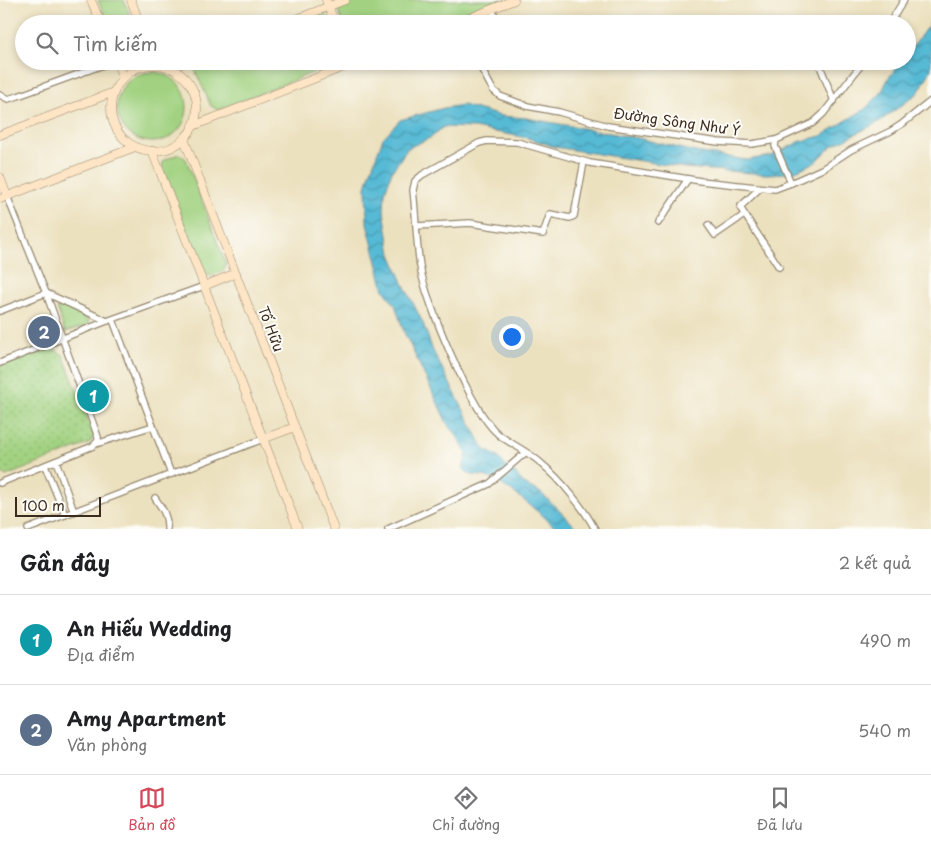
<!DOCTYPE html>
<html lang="vi">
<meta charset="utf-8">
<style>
body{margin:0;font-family:"Playpen Sans",sans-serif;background:#f6f6f6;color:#202124}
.scale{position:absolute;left:15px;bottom:12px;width:86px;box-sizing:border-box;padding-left:5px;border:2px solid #3b2a1e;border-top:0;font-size:14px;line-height:18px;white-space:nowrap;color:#3b2a1e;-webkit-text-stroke:4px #fdfcf7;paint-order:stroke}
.you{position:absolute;left:511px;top:336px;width:18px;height:18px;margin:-12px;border:4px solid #fff;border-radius:50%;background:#1a73e8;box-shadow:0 0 0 8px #1a73e833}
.badge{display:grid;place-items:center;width:32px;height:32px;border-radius:50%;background:#d1495b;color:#fff;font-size:16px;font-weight:700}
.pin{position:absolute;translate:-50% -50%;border:2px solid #fff;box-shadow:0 1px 5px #0006}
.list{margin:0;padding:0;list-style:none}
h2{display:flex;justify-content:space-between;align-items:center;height:65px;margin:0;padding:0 20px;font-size:21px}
h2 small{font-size:16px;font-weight:400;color:#757577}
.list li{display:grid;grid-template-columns:32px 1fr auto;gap:15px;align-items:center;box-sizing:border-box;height:90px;padding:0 20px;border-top:1px solid #e0e0e0}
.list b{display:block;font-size:19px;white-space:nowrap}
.list p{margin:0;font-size:16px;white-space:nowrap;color:#757577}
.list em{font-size:16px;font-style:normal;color:#757577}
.icon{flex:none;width:28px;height:28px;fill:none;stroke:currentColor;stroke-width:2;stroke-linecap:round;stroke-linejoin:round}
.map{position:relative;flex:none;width:931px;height:529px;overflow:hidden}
.search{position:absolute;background:#fff;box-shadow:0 2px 8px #0003;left:15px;right:15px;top:15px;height:55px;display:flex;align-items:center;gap:12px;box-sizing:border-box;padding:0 18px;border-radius:28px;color:#757577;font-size:19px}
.sheet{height:245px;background:#fff}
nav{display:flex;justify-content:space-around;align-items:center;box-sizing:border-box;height:70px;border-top:1px solid #e0e0e0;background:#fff;font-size:14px;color:#757577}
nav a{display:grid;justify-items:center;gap:2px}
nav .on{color:#d1495b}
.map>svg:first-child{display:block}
</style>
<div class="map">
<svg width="931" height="529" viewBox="0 0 931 529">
<defs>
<pattern id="park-dots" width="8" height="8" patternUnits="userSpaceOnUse" patternTransform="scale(1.25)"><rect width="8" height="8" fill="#a2d281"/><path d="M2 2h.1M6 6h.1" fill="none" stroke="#8cb46f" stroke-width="1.8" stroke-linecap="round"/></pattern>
<pattern id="water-waves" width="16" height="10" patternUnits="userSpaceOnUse" patternTransform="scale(1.25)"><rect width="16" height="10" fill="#56bad5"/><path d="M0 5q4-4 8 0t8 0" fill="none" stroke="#4897ac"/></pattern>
</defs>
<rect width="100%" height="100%" fill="#fdfcf7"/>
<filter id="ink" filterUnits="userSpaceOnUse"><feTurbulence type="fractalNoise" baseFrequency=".02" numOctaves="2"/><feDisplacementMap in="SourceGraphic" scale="10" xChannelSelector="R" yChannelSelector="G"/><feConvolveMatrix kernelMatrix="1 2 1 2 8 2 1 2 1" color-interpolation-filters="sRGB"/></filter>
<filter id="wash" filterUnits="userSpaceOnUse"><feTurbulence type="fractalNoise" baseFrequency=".0096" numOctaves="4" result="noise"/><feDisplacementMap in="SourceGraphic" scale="20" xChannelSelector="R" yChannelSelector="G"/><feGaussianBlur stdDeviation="1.12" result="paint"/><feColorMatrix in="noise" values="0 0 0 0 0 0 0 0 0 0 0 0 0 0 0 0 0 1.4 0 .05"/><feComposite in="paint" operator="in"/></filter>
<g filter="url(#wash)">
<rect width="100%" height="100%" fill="#ece1bf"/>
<g fill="#a2d281" stroke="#6e7e50">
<path d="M98 0H124L133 24H108Z"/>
<path d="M354 0H503L442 24H343L338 8 341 5Z"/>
<path d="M323 13 326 14 330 24H292Z"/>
<path d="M199 61H342L218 110 211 106 195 70Z"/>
<circle cx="152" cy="107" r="35"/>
<path d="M179 154 186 159 226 264 224 271 209 276 204 273 162 167 164 160Z"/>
<path d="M61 305 89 320 87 326 65 332 57 308Z"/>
</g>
<path fill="url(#park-dots)" stroke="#6e7e50" d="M51 347 63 355 94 435 90 443 6 476 0 472V366Z"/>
<path fill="url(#water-waves)" stroke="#48727a" d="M931 12V70L918 93 879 122 832 146 816 162 791 173 766 174 685 168 555 147 528 138 474 128 443 127 432 137 408 148 392 171 385 192 384 211 391 254 404 285 423 323 433 351 484 449 497 456 510 471 514 472 524 484 541 493 578 529H557C540 513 521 497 501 484 497 481 489 477 484 476 474 475 470 477 463 468L467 454 456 434 447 423 404 332 395 305 384 290 367 223 366 187 370 173 383 138 400 120 444 108 463 105 501 116 526 118 638 138 695 152 747 160 771 156 801 141 821 136 865 109 881 93 889 77 902 61H907V54L930 23Z"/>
</g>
<g filter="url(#ink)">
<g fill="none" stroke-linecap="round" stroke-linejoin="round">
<defs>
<g id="street">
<path d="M491 9 500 24"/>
<path d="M889 24 904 0"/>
<path d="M477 61 493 90 500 96 527 106 559 112 608 126 718 142 752 144 776 140 813 123 823 114 864 61"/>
<path d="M818 61 834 101"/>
<path d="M0 95 8 99 18 96 114 61"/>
<path d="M776 140 775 146 791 183"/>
<path d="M760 188 741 206V209L779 267"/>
<path d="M658 223 688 179"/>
<path d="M708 225 715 235 744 215"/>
<path d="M417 226 470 223 543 234 550 214 570 218 574 216 584 162"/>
<path d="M0 311 46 293 107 321 204 286"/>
<path d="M113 320 171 474"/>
<path d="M0 363 107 321"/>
<path d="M96 444 153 426"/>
<path d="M56 461 74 512"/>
<path d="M45 466 65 515"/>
<path d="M0 483 93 446 98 441V437L46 293 7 196"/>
<path d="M155 498C162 508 168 516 167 529"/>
<path d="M28 529 263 439"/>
<path d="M388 529 489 484 525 453"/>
<path d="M595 529C583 507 561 480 542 464 529 452 512 445 498 434 472 412 425 301 420 266 416 241 416 215 413 190L415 181 422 175 479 143 487 141 517 142 590 163 701 181 775 189 791 183 822 169 851 150 891 131 902 124 931 101"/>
</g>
<g id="secondary">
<path d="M91 0 101 24"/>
<path d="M131 0 140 24"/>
<path d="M326 0 335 24"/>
<path d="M284 24 345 0"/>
<path d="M455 24 514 0"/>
<path d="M116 61 123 78"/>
<circle cx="154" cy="108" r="43"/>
<path d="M170 68 189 61"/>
<path d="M193 126 359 61"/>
<path d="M0 135 114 92"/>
<path d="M184 139 334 529"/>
<path d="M152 151 298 529"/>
<path d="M0 177 7 196"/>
<path d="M0 199 135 147"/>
<path d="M204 286 236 273"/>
<path d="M263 439 295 427"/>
</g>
</defs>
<use href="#street" stroke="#94866e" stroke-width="8"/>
<use href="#secondary" stroke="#94866e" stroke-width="9"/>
<use href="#street" stroke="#fff" stroke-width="5.5"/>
<use href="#secondary" stroke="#fee5c5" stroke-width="8"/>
</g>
</g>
<g text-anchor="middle" stroke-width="4" stroke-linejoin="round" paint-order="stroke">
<g font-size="14" fill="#3b2a1e" stroke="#fdfcf7">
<text transform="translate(677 122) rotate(8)" y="5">Đường Sông Như Ý</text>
<text transform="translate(271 329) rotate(69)" y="5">Tố Hữu</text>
</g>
</g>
</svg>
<div class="scale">100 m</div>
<div class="you"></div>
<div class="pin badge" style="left:93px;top:396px;background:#0f9aa8">1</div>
<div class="pin badge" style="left:44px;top:332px;background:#5c6f8a">2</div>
<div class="search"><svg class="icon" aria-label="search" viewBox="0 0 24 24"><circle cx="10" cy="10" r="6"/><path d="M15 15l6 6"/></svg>Tìm kiếm</div>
</div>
<section class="sheet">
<h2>Gần đây<small>2 kết quả</small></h2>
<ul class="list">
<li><span class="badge" style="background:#0f9aa8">1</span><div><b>An Hiếu Wedding</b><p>Địa điểm</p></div><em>490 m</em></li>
<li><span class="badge" style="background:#5c6f8a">2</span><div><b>Amy Apartment</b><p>Văn phòng</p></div><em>540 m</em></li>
</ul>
</section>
<nav>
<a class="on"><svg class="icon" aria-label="map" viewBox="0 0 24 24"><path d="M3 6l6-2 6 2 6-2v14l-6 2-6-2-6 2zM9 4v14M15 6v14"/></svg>Bản đồ</a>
<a><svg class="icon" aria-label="directions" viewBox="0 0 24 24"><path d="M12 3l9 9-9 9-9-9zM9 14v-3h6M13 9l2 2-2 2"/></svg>Chỉ đường</a>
<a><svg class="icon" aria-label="saved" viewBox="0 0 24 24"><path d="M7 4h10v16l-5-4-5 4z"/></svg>Đã lưu</a>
</nav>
